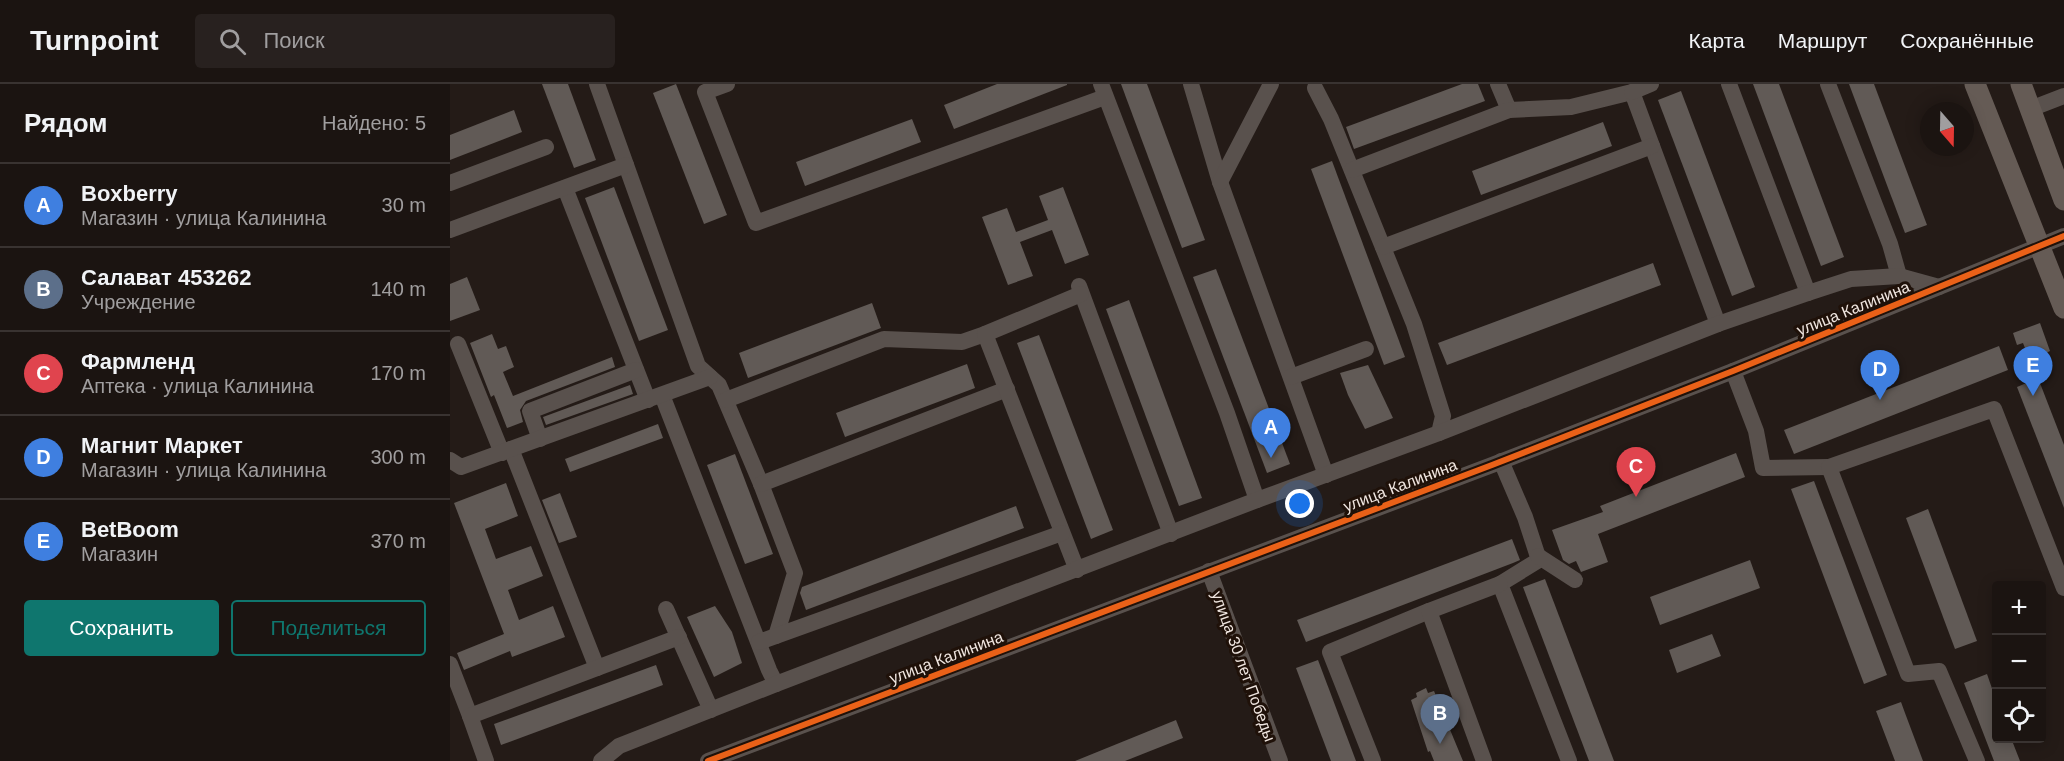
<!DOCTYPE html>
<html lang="ru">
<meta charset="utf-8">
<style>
body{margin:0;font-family:Arial,sans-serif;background:#28211f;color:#f1f3f6}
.controls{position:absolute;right:18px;bottom:18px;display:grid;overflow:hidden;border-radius:6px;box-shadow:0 3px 15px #0003}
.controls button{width:54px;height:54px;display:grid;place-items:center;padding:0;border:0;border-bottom:2px solid #393331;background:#1b1411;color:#f1f3f6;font:30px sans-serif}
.compass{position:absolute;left:1470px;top:18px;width:54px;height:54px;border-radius:50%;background:#1b1411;box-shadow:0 3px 15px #0003;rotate:160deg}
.you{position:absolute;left:850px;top:420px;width:21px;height:21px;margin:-15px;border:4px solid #fff;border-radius:50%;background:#1a73e8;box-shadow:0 0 0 9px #1a73e833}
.badge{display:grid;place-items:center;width:39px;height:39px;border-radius:50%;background:#0f766e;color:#fff;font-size:20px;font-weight:700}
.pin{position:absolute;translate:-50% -50px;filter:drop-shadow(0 2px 3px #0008)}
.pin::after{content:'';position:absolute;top:32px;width:21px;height:18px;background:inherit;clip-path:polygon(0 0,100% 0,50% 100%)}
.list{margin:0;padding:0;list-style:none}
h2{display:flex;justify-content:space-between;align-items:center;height:78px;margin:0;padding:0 24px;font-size:26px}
h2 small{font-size:20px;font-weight:400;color:#a09e9f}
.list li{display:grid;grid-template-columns:39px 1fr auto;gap:18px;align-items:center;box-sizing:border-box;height:84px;padding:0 24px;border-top:2px solid #393331}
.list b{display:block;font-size:22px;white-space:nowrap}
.list p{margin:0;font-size:20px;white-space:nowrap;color:#a09e9f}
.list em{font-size:20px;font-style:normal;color:#a09e9f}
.actions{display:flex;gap:12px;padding:18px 24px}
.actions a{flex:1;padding:14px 0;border:2px solid #0f766e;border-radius:6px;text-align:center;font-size:21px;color:#0f766e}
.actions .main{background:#0f766e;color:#fff}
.icon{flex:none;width:33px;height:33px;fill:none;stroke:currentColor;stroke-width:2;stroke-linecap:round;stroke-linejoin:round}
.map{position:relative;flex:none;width:1614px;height:677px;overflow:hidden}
header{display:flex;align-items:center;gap:36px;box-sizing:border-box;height:84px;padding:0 30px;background:#1b1411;border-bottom:2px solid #393331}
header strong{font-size:28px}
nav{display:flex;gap:33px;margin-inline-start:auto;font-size:21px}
.search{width:420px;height:54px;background:#28211f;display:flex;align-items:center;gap:15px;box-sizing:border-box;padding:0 21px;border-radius:6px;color:#a09e9f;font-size:22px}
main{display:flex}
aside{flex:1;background:#1b1411}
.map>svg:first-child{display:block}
</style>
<header>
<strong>Turnpoint</strong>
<div class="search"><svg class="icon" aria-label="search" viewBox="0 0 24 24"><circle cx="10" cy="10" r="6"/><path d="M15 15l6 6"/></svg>Поиск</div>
<nav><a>Карта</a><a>Маршрут</a><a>Сохранённые</a></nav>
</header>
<main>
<aside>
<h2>Рядом<small>Найдено: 5</small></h2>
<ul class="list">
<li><span class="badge" style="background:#3f7fe0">A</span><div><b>Boxberry</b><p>Магазин · улица Калинина</p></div><em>30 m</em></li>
<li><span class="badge" style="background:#5c6f8a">B</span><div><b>Салават 453262</b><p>Учреждение</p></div><em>140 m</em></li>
<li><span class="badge" style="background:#e0444e">C</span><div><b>Фармленд</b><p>Аптека · улица Калинина</p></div><em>170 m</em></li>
<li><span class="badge" style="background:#3f7fe0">D</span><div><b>Магнит Маркет</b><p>Магазин · улица Калинина</p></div><em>300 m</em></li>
<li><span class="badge" style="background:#3f7fe0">E</span><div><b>BetBoom</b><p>Магазин</p></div><em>370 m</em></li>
</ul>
<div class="actions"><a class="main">Сохранить</a><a>Поделиться</a></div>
</aside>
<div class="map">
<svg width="1614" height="677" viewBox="0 0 1614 677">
<rect width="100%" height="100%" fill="#241b17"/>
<g fill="#615a56">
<path d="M92 0H118L146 76 124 84Z"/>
<path d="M226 0 277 131 254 140 203 9Z"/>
<path d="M547 0H617V1L504 45 494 21Z"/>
<path d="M671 0H697L755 156 732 164Z"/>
<path d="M1012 0H1028L1035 17 904 65 896 43Z"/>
<path d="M1303 0H1329L1394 173 1371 182Z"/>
<path d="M1399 0H1424L1477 141 1455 149Z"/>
<path d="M1231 7 1305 203 1282 212 1208 16Z"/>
<path d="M64 26 72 48 0 76V51Z"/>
<path d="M462 35 471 58 355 102 346 78Z"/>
<path d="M1153 38 1162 62 1031 111 1022 87Z"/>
<path d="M882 77 955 273 934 281 861 85Z"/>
<path d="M164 103 218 246 189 257 135 114Z"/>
<path d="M613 103 639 171 615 180 602 146 570 158 583 192 558 201 532 133 557 124 566 148 598 136 589 112Z"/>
<path d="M1203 179 1211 201 997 281 988 259Z"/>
<path d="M766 185 840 380 817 389 743 193Z"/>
<path d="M17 193 30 226 0 237V200Z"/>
<path d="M679 216 752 414 729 422 656 225Z"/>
<path d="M422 219 431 244 298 294 289 269Z"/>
<path d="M1590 239 1600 267 1580 277 1573 259 1567 261 1563 249Z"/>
<path d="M42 250 48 265 56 262 64 283 53 288 63 312 162 273 165 283 76 317 70 326 73 338 57 344 44 311 41 313 20 259Z"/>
<path d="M589 251 663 446 641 455 567 259Z"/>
<path d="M1549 262 1558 286 1344 370 1334 346Z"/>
<path d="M517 280 525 304 395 353 386 329Z"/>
<path d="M918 281 943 334 915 345 898 311 890 289Z"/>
<path d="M1588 294 1614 361V424L1567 303Z"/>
<path d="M180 301 183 310 96 341 93 333Z"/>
<path d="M208 340 213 354 120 388 115 375Z"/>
<path d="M1286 369 1295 393 1148 450 1158 478 1131 488 1126 477 1119 480 1113 476 1102 446 1153 428 1150 422Z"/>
<path d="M285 370 323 470 295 480 257 381Z"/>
<path d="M1364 397 1437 591 1414 600 1341 405Z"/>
<path d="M56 399 68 432 35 445 46 475 81 462 93 492 58 506 69 536 103 522 115 553 62 573 60 567 14 586 7 569 54 550 4 419Z"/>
<path d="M110 409 127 453 109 459 92 416Z"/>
<path d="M566 422 574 444 356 526 350 509 352 503Z"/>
<path d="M1478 425 1527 557 1505 565 1456 434Z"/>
<path d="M1062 455 1070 476 1063 479 856 558 847 536Z"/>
<path d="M1300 476 1310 504 1210 541 1200 513Z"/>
<path d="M1095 495 1164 677H1139L1073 503Z"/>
<path d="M265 522 282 548 292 579 264 593 237 533Z"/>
<path d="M1262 550 1271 572 1227 589 1219 566Z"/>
<path d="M868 576 906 677H881L846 584Z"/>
<path d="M206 581 213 601 51 661 44 640Z"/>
<path d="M1537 590 1546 616V654H1561L1570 677H1544L1514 599Z"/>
<path d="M976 604 978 609 984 607 1013 677H984L980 667 978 668 961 616 967 613 966 609Z"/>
<path d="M1451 618 1455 629 1473 677H1445L1426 627Z"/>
<path d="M726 636 733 654 675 677H625Z"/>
</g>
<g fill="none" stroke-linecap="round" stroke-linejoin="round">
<g stroke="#59514d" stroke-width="16">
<path d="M147 0 248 282 269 301 311 400 345 489 326 552"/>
<path d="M277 0 255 8 306 139 655 13"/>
<path d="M651 0 777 329 807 416"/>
<path d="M741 0 770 98 876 391"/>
<path d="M1048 0 1059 26 1121 23 1182 8 1268 240"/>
<path d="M1279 0 1358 209"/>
<path d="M1378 0 1440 160 1449 192"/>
<path d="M865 4 881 35 964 240 993 332 989 349"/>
<path d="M1182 8 1201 0"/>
<path d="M1580 25 1614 12"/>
<path d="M902 86 1059 26"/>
<path d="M770 98 821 0"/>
<path d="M0 99 96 63"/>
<path d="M115 104 198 316"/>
<path d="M0 146 176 81"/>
<path d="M933 163 1202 62"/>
<path d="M629 202 721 450"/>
<path d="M8 260 52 369"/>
<path d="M1283 287 1306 347 1313 384 1379 383"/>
<path d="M841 293 916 265"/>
<path d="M212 311 319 586 326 600"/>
<path d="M276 316 434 255 512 258 535 250"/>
<path d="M90 355 80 327 186 286"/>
<path d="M61 365 147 584"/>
<path d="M0 376 11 383 260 293"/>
<path d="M1051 377 1075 433 1089 476 1050 500 1119 677"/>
<path d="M311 400 557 305"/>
<path d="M1088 472 1125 496"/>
<path d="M627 486 535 250 631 210"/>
<path d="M759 487 830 677"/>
<path d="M216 525 261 626"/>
<path d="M309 558 612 449"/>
<path d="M0 580 20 632"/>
<path d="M36 677 20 632 229 553"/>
<path d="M151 677 169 662 326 600 807 416 989 349 1268 240 1358 209 1401 195 1449 192 1489 203"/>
<path d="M258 677 1042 381 1283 287 1614 152"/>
<path d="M923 677 880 568 979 527"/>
<path d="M1034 677 979 527 1050 500"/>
<path d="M1527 677 1489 587 1458 590 1379 383 1544 325 1614 504"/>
</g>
<g stroke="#655b55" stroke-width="21">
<path d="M1525 0 1614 224"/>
<path d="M1571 0 1614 116"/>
</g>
<defs>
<path id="cycleway" d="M258 677 1042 381 1283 287 1614 152"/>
</defs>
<use href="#cycleway" stroke="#1f1109" stroke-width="10"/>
<use href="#cycleway" stroke="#ea6118" stroke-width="6"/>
</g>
<g text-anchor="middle" stroke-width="6" stroke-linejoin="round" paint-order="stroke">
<g font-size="16" fill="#f0e6e0" stroke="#1f1109">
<text transform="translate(1403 224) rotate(-22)" y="6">улица Калинина</text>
<text transform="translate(950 401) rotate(-21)" y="6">улица Калинина</text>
<text transform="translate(496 573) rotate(-21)" y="6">улица Калинина</text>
<text transform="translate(794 582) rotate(70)" y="6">улица 30 лет Победы</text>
</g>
</g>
</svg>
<div class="controls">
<button>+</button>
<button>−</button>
<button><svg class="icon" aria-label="locate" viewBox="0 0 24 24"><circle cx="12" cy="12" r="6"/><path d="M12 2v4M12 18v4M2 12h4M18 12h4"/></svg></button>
</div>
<svg class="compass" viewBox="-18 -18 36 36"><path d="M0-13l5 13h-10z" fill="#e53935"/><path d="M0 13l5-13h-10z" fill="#a09e9f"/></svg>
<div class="you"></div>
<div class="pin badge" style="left:821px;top:374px;background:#3f7fe0">A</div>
<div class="pin badge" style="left:990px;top:660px;background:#5c6f8a">B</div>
<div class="pin badge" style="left:1186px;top:413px;background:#e0444e">C</div>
<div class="pin badge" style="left:1430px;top:316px;background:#3f7fe0">D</div>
<div class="pin badge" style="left:1583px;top:312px;background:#3f7fe0">E</div>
</div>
</main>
